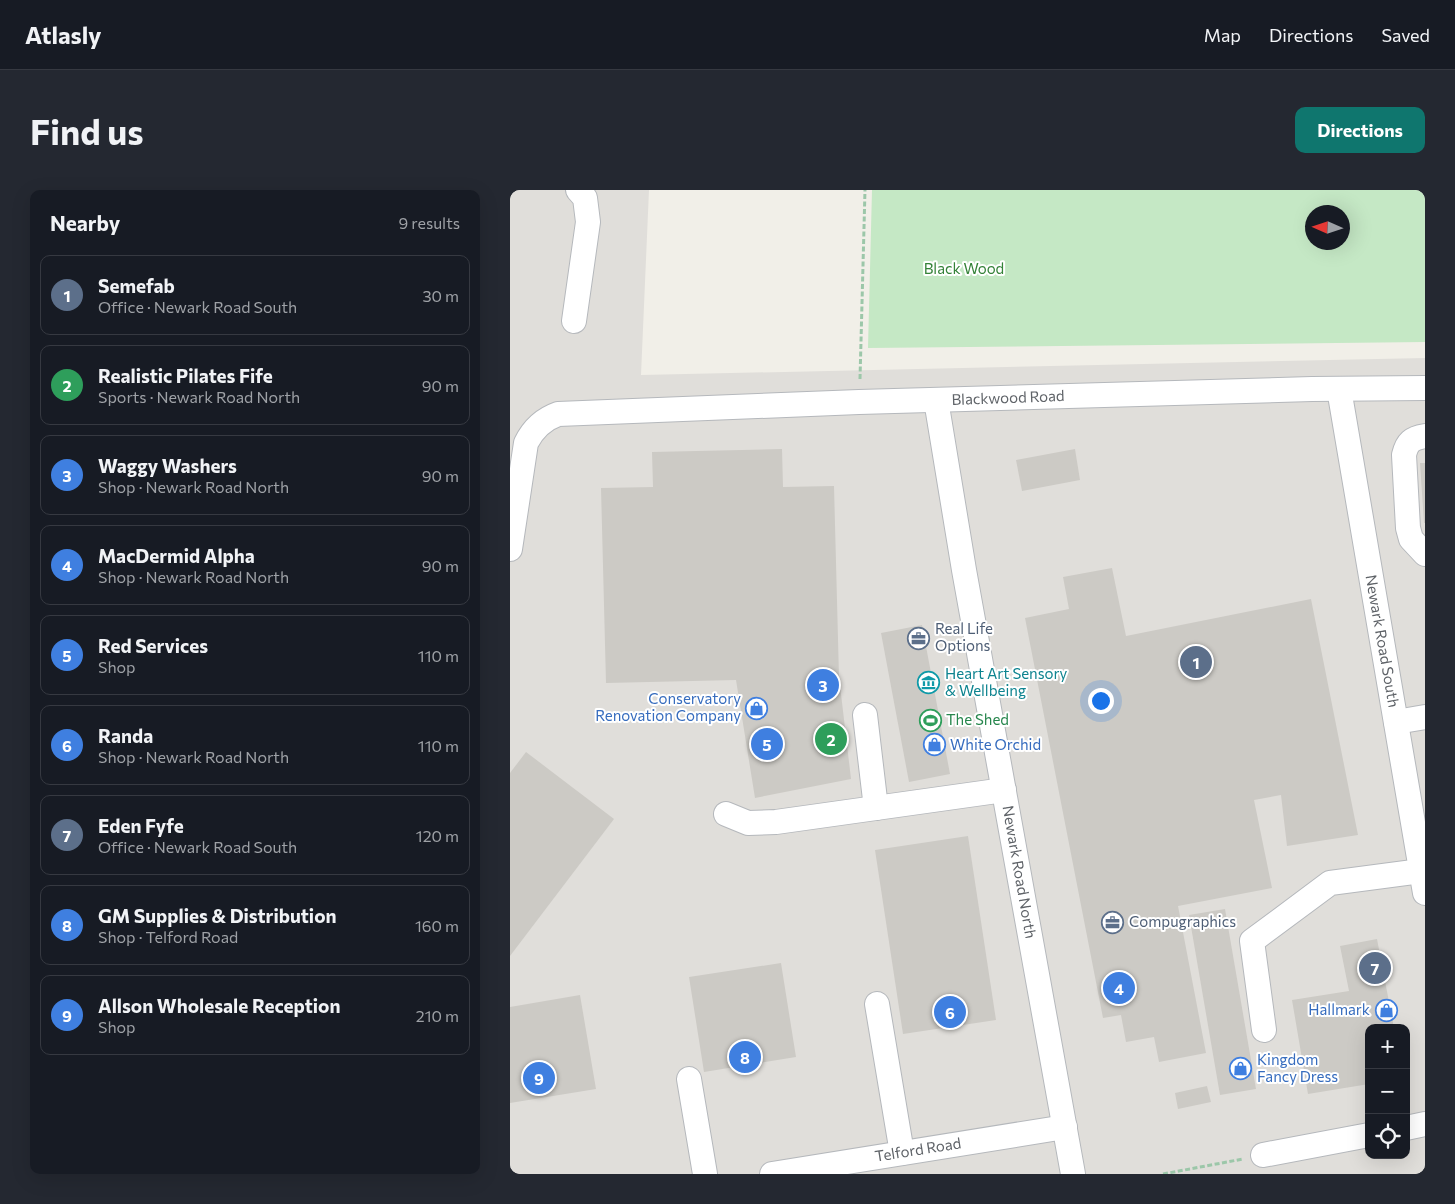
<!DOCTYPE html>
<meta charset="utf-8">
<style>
body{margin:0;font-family:Commissioner,sans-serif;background:#242831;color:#f1f3f6}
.controls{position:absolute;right:15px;bottom:15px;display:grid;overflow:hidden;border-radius:10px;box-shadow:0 5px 20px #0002}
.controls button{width:45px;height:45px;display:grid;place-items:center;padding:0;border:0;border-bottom:1px solid #363941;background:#171b24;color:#f1f3f6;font:25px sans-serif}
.compass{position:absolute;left:795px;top:15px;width:45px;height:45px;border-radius:50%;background:#171b24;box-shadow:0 5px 20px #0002;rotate:273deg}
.you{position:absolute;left:590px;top:510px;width:18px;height:18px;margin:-12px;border:4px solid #fff;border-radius:50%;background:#1a73e8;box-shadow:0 0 0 8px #1a73e833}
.badge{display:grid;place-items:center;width:32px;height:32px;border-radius:50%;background:#0f766e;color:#fff;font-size:16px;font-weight:700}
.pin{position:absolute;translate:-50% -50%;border:2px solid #fff;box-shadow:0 1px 5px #0006}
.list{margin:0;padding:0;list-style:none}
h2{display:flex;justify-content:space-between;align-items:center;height:65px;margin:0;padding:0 20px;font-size:21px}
h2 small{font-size:16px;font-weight:400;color:#9ea1a6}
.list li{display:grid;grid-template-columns:32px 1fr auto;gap:15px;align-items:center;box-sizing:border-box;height:80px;margin:0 10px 10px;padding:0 10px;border:1px solid #363941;border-radius:10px}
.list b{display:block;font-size:19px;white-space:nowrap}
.list p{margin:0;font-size:16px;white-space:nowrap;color:#9ea1a6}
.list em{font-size:16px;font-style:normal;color:#9ea1a6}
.icon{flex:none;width:28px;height:28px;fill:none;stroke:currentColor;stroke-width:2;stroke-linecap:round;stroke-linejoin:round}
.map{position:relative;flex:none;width:915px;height:984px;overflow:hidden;border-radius:10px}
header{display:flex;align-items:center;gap:30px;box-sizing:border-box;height:70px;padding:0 25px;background:#171b24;border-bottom:1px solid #363941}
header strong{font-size:24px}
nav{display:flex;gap:28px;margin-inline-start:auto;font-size:18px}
.intro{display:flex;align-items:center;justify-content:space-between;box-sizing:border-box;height:120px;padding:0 30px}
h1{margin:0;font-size:35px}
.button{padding:12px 22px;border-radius:10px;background:#0f766e;color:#fff;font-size:18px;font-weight:700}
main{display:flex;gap:30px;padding:0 30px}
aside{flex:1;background:#171b24;border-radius:10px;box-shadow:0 5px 20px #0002}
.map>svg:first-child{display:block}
</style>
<header>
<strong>Atlasly</strong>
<nav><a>Map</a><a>Directions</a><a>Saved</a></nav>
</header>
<div class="intro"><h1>Find us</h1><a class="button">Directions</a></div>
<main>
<aside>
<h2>Nearby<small>9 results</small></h2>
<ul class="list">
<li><span class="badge" style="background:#5c6f8a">1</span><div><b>Semefab</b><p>Office · Newark Road South</p></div><em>30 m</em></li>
<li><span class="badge" style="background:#2e9e5b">2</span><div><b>Realistic Pilates Fife</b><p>Sports · Newark Road North</p></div><em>90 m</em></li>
<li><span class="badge" style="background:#3f7fe0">3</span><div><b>Waggy Washers</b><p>Shop · Newark Road North</p></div><em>90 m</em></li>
<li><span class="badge" style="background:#3f7fe0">4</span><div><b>MacDermid Alpha</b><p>Shop · Newark Road North</p></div><em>90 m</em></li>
<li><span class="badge" style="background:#3f7fe0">5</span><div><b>Red Services</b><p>Shop</p></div><em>110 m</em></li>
<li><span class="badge" style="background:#3f7fe0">6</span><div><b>Randa</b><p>Shop · Newark Road North</p></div><em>110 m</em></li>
<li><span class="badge" style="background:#5c6f8a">7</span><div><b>Eden Fyfe</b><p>Office · Newark Road South</p></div><em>120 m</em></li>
<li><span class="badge" style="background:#3f7fe0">8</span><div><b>GM Supplies &amp; Distribution</b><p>Shop · Telford Road</p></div><em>160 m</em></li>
<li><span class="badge" style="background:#3f7fe0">9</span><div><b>Allson Wholesale Reception</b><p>Shop</p></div><em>210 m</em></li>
</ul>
</aside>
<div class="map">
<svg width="915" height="984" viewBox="0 0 915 984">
<rect width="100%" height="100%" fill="#f1efe8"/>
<path fill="#e0deda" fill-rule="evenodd" d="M0 0H139L131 185 915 168V984H0ZM859 838H896V965H859Z"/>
<path fill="#c5e8c5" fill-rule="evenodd" d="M362 0H915V152L358 158ZM802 22H832V52H802Z"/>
<g fill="#cccac5">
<path d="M272 259 273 297 324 296 329 487 341 589 245 608 226 490 96 493 91 298 143 297 142 262Z"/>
<path d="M565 259 570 290 512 301 506 270Z"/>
<path d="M910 273H915V333H914Z"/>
<path d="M602 378 616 446 801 409 848 645 777 656 771 605 744 610 762 698 668 716 696 863 649 872 644 847 616 852 611 825 593 828 515 428 559 419 553 387Z"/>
<path d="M412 435 440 584 399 592 371 443Z"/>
<path d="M16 562 104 629 0 766V583Z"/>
<path d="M458 646 486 830 393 844 365 660Z"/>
<path d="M715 719 746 899 710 905 679 725Z"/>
<path d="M867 749 884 838H859V894L798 904 782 810 839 801 830 756Z"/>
<path d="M271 773 286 867 194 882 179 787Z"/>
<path d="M70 805 86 899 0 913V817Z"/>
<path d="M697 896 701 912 668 919 665 903Z"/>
</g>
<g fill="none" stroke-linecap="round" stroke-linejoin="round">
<defs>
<g id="minor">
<path d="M64 131 78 32 75 8 68 0"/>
<path d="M829 199 915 703"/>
<path d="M426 210 454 380 563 984"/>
<path d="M915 246C902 248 897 252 894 265L898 338 901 349 915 364"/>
<path d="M0 359 16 253C23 239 34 229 48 224L349 212 802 199 915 198"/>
<path d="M355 525 366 618"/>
<path d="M886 532 915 527"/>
<path d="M216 624 238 633 266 632 494 600"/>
<path d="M367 814 392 963"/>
<path d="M754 840 742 751 820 693 911 681"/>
<path d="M179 889 195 984"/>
<path d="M896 938 915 934"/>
<path d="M753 965 859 945"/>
<path d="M262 984 555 937"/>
</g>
</defs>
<use href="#minor" stroke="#b5b8bc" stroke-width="26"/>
<g stroke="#9cc7a9" stroke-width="3" stroke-dasharray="5 2.5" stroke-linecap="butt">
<path d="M350 189 355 0"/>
<path d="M653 984 733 969"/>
</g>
<use href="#minor" stroke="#fff" stroke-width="24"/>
</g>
<defs>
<symbol id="office-ring" viewBox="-11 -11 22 22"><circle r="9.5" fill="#fff" stroke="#5c6f8a" stroke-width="1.5"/><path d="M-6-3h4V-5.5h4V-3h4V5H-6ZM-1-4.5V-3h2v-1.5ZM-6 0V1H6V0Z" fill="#5c6f8a"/></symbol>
<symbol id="museum-ring" viewBox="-11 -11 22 22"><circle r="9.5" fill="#fff" stroke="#0f9aa8" stroke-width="1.5"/><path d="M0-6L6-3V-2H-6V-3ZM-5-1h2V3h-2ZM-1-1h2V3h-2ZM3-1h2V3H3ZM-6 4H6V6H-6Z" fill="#0f9aa8"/></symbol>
<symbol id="shop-ring" viewBox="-11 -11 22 22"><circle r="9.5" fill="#fff" stroke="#3f7fe0" stroke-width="1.5"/><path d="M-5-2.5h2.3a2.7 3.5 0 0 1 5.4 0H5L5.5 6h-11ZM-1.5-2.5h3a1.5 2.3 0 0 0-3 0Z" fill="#3f7fe0"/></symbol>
<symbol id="stadium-ring" viewBox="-11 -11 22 22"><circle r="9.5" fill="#fff" stroke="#2e9e5b" stroke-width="1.5"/><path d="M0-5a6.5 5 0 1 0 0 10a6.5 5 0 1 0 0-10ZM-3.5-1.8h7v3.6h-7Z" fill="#2e9e5b"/></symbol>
</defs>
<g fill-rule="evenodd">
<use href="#office-ring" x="396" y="436" width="25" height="25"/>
<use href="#museum-ring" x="406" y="480" width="25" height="25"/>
<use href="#shop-ring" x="234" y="506" width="25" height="25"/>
<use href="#stadium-ring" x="408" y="518" width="25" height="25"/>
<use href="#shop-ring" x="412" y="542" width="25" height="25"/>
<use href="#office-ring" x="590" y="720" width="25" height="25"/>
<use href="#shop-ring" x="864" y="808" width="25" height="25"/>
<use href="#shop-ring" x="718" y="866" width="25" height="25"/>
</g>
<g text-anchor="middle" stroke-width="4" stroke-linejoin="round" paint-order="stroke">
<g font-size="15" fill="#348238" stroke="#fff">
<text x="454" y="84">Black Wood</text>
</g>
<g font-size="15" fill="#5f6368" stroke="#fff">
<text transform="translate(498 208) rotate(-2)" y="5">Blackwood Road</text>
<text transform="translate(872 451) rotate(80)" y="5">Newark Road South</text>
<text transform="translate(509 682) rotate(80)" y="5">Newark Road North</text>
<text transform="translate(408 960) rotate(-9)" y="5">Telford Road</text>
</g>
<g font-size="15" fill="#4e5e75" stroke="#fff" text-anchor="start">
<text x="425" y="444">Real Life<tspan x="425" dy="17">Options</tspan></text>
<text x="619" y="737">Compugraphics</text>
</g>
<g font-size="15" fill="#0d838f" stroke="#fff" text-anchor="start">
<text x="435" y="489">Heart Art Sensory<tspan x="435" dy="17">&amp; Wellbeing</tspan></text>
</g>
<g font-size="15" fill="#366cbe" stroke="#fff" text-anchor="end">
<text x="231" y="514">Conservatory<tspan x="231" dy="17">Renovation Company</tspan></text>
<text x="440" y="560" text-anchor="start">White Orchid</text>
<text x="860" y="825">Hallmark</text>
<text x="747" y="875" text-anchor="start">Kingdom<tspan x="747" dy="17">Fancy Dress</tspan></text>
</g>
<g font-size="15" fill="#27864d" stroke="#fff" text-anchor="start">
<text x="436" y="535">The Shed</text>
</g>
</g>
</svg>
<div class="controls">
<button>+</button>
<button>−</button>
<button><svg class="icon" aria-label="locate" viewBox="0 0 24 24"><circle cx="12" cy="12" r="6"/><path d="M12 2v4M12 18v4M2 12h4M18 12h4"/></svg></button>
</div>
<svg class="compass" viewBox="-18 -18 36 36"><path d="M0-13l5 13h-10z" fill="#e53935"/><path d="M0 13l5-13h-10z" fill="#9ea1a6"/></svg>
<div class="you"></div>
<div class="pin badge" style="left:686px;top:472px;background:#5c6f8a">1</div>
<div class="pin badge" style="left:321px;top:549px;background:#2e9e5b">2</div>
<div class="pin badge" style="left:313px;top:495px;background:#3f7fe0">3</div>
<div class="pin badge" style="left:609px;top:798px;background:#3f7fe0">4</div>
<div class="pin badge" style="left:257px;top:554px;background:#3f7fe0">5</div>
<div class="pin badge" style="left:440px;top:822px;background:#3f7fe0">6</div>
<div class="pin badge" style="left:865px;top:778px;background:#5c6f8a">7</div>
<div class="pin badge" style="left:235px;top:867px;background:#3f7fe0">8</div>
<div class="pin badge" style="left:29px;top:888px;background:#3f7fe0">9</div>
</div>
</main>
